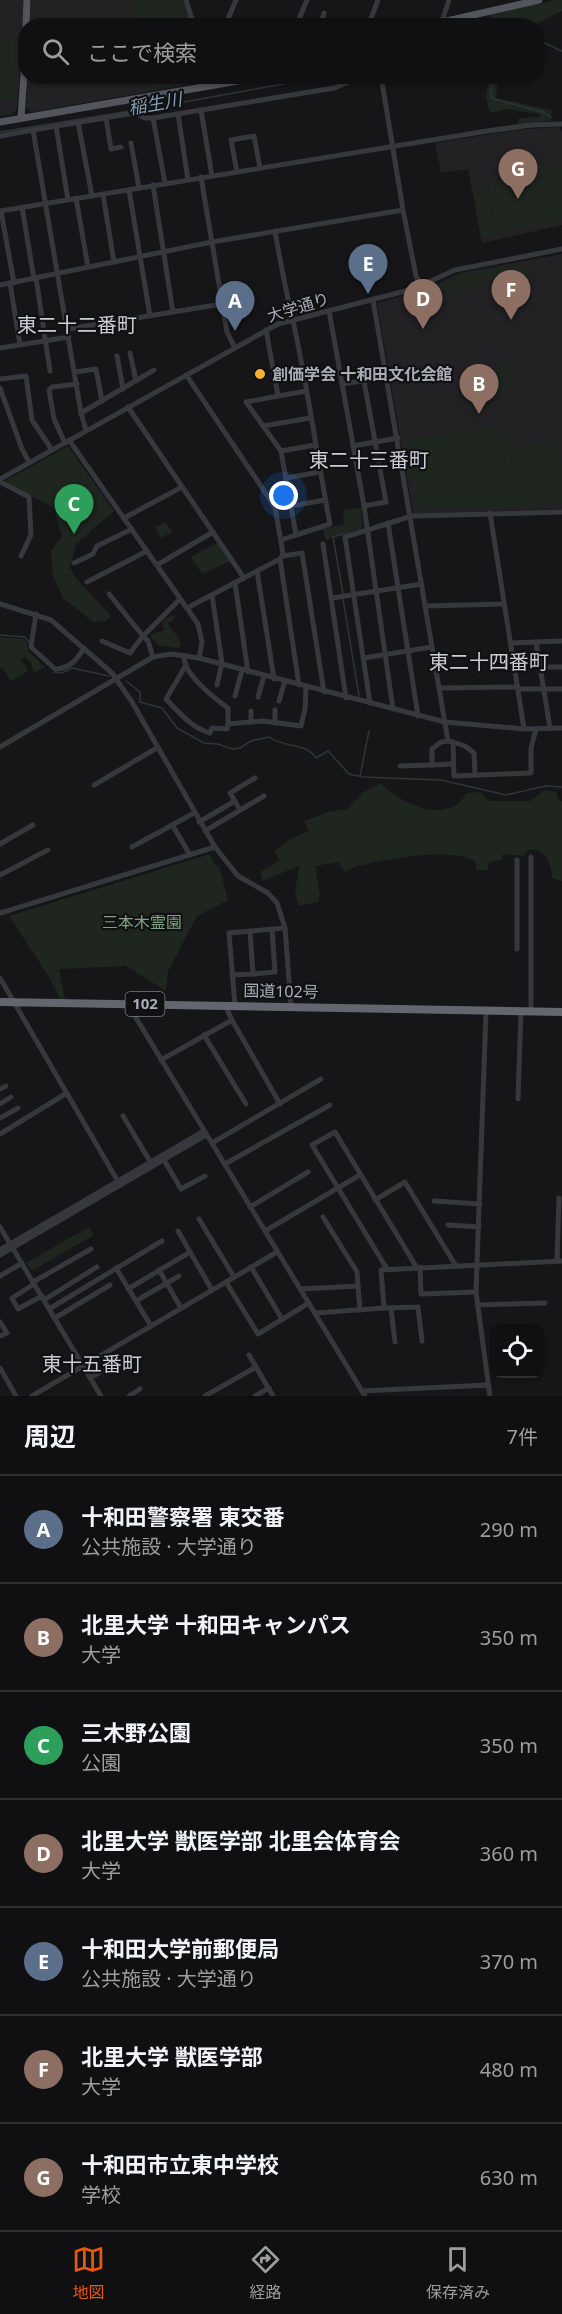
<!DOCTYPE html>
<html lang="ja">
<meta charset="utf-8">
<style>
body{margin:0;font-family:"Noto Sans","Noto Sans JP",sans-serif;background:#1e1e20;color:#f1f3f6}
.controls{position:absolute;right:18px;bottom:18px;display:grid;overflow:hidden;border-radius:12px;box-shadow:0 2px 4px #0004}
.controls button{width:54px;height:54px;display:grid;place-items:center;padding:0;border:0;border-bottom:2px solid #303032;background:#101012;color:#f1f3f6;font:30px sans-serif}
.you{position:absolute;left:284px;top:496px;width:21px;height:21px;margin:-15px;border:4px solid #fff;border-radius:50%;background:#1a73e8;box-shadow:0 0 0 9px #1a73e833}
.badge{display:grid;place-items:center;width:39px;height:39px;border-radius:50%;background:#ea580c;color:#fff;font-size:20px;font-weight:700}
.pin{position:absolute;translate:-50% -50px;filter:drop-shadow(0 2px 3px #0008)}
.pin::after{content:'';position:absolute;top:32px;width:21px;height:18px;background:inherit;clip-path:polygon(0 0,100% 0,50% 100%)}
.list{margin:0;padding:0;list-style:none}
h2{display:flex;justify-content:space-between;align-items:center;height:78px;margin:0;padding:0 24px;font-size:26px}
h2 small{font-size:20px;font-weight:400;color:#9c9d9f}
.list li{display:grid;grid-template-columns:39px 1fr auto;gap:18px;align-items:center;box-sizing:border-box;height:108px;padding:0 24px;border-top:2px solid #303032}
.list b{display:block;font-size:22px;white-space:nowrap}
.list p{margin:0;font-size:20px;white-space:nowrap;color:#9c9d9f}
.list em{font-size:20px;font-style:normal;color:#9c9d9f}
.icon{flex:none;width:33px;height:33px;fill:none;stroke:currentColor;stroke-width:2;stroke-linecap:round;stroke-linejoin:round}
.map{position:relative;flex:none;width:562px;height:1396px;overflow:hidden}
.search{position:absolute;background:#101012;box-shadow:0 2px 4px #0004;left:18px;right:18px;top:18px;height:66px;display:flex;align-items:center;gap:15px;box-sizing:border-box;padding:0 21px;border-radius:24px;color:#9c9d9f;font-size:22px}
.sheet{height:834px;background:#101012}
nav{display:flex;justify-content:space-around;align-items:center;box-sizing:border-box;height:84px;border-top:2px solid #303032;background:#101012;font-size:16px;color:#9c9d9f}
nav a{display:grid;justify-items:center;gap:3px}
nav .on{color:#ea580c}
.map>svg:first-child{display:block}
</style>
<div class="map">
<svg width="562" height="1396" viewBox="0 0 562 1396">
<rect width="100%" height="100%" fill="#161618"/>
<g fill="#222225">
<path d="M0 0H25L17 108 13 114 0 116Z"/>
<path d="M31 0H184L192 26H30Z"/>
<path d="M207 76 209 81 32 112 26 107 28 77Z"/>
<path d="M559 127 562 132V225L482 243 468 169 441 173 435 143 516 130Z"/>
<path d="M562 254V509L415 514 413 513 377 303 425 290 460 273Z"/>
</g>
<g fill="#1e261f">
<path d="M130 0H180L188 25H138Z"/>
<path d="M556 0H562V11C541 19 544 28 519 20L513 24 494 23 489 15Z"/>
<path d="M0 39 11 40 20 48 17 95 0 101Z"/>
<path d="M153 77H201L202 82 155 89Z"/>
<path d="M489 77H498L496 98 552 110 550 121 518 124 519 118 540 117V114L507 109 490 113 486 97Z"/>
<path d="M562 166V219L499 233 488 182Z"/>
<path d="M487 189 496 236 483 239 473 191Z"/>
<path d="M522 264 524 270 533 272 531 274C516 278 500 278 485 282 462 287 425 310 404 299L428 292 445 282 462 275Z"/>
<path d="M509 362 510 392 481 397 486 389 498 387 496 364Z"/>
<path d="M488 428 499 434H508L516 507 417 510 405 439Z"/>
<path d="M559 441 562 467V503L518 506 512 447Z"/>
<path d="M68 446 114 511 76 544 70 567 74 576 111 616 106 621 93 622 63 598 53 576 51 551 62 536 53 507 3 482Z"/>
<path d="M361 508 362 529 326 540 323 529 344 524 343 510Z"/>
<path d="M166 522 172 532 161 538 155 527Z"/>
<path d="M218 542 230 561 202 574 191 557Z"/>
<path d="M175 615 174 619 168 623C172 633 181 635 181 647L174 648 158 645 151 637 153 634 165 630 162 622 164 619Z"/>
<path d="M0 637 23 639 27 643 28 651 45 667 34 673 31 663 25 657 21 660 28 671 11 681 3 668 0 669Z"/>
<path d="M381 783C398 801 433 820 458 804 461 802 464 796 467 793L480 792 489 801H530L544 790 556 792 559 801H562V881L552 878C551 864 547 847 528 850L524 856 503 854 502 860 489 862 488 870H477L475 861C448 847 388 859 358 866 353 867 350 870 345 872L338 862 315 866 320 895 318 902 299 906 295 892 299 866 262 881 260 872 279 861 275 851 290 839 309 831 304 821 328 812 347 809 364 792Z"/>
<path d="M210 854 214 864 219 866 228 900 197 916 168 971 166 991 126 966 59 969 65 999H60L48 975 9 916Z"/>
<path d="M89 1227 94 1235 32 1271 26 1263Z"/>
</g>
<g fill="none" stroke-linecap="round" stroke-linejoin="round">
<g stroke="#2c353c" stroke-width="1.5">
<path d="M536 39 562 51"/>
<path d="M493 76 491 92 493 99 543 112 552 118"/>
<path d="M0 132 167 105 283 84 311 76"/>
<path d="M343 534 333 537 343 594"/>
<path d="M343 599 359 696"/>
<path d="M0 635 25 637 29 642"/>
<path d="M54 672 62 673 72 668 109 676"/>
<path d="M126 681 140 692V702L162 708 177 728 204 743 217 744 233 749 240 748 251 741 269 737C283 748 306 742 316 758L328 751 349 774 363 777 441 780 506 795 546 786 562 787"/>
<path d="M360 776 369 731"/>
</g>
<g stroke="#37383d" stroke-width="5">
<path d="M186 0 194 26"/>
<path d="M442 21 449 0"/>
<path d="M265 22 275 26"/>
<path d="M225 26 236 0"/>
<path d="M296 26 307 0"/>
<path d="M320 26 324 13"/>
<path d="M368 26 378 0"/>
<path d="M210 76 213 86"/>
<path d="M381 76 403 210 416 276 421 286"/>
<path d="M201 110 212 176"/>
<path d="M178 114 188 180"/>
<path d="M106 118 111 149 121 147"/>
<path d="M153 118 165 183"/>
<path d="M78 122 92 196"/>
<path d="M56 126 68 200"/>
<path d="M33 130 134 113 145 118H153L334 88 364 76"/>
<path d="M0 136 33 130 81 413 86 430"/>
<path d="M131 143 139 188"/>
<path d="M237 172 231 140 254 136 260 168"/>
<path d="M201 177 227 332 235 348"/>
<path d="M153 185 173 312"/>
<path d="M129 190 150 316"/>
<path d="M103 194 114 262"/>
<path d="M76 198 88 267"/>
<path d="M22 207 34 279"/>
<path d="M0 211 487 131 531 125 562 124"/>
<path d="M1 211 14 283"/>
<path d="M275 231C280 261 286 291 293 321 308 388 317 457 330 524L296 535 281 451 246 402 306 391"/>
<path d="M36 278 50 371"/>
<path d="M10 283 20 345"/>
<path d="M0 285 212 242 403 210"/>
<path d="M373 300 448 741 453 742 454 776 531 773V748L536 729"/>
<path d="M329 311 364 506 393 709"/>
<path d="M68 329 222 304"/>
<path d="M266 330 278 396"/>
<path d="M0 348 69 337"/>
<path d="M130 353 136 381"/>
<path d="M117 356 123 389"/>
<path d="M75 372 96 369 102 401"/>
<path d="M187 376 275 507 283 554 280 559 299 685"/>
<path d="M0 379 26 376 32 420 52 450"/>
<path d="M342 384 387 377"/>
<path d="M0 388 22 449 29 462"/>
<path d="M128 407 244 578"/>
<path d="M81 413 154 370"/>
<path d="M263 426 310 418"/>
<path d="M69 440 198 624 202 642 199 658"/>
<path d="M65 443 54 419 49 390 52 387 77 384"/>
<path d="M353 446 398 438"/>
<path d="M281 451 315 445"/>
<path d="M286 478 320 472"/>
<path d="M0 479 278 324 413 289 455 270 562 249"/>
<path d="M0 482 29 497 31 535 21 556"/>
<path d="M291 506 325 500"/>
<path d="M364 506 386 502 364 381"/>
<path d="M490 513 524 729"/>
<path d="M124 518 182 487"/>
<path d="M388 523 418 716"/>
<path d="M281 540 296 535"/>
<path d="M323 544 346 698"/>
<path d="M283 556 302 553 324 692"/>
<path d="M74 563 93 554 97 546 132 529"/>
<path d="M157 565 213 532"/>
<path d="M257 571 274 679"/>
<path d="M87 582 147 551"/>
<path d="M235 583 248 672"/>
<path d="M109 594 143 636 180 599"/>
<path d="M212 595 222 663 217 685"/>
<path d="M332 598 422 584"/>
<path d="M0 604 51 620 112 673 132 702 215 847 238 876 268 893 277 903 285 928 291 1007"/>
<path d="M426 606 503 604"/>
<path d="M187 608 280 559"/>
<path d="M36 614 31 647 55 669C69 669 78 659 84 648"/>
<path d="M102 641 130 653 143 636 148 641 153 657"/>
<path d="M536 642 550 728"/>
<path d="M511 643 562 641"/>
<path d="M184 655C182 673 214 698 228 708V724L263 721 301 726 305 709 306 687"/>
<path d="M364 658 432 647"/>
<path d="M186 665 166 699C180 713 190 727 210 733L212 728 227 729 228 724"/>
<path d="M540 667H562"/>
<path d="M439 688 518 687"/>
<path d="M518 689H562"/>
<path d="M235 696 242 670"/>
<path d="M258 697 264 676"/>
<path d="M279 701 285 681"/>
<path d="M370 703 345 537 412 516 562 512"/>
<path d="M251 711V722"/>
<path d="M275 723V710"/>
<path d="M448 741 441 742 432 749V765L453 764"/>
<path d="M453 742 465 746 474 753 475 774"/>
<path d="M0 747 153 657 171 654 199 658 445 722 524 729 562 728"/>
<path d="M400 766 432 765"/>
<path d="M94 785 157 748"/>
<path d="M240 810 230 793 255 778"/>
<path d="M199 822 235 801"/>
<path d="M173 826 190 855"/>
<path d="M205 831 264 796"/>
<path d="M0 844 33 825"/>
<path d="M132 847 194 813"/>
<path d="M517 860V949"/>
<path d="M0 875 48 850"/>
<path d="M0 913 215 847"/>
<path d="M253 974 275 972 272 929"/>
<path d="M232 975 253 974 250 931"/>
<path d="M0 978 120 1185"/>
<path d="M127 1003 365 1396"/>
<path d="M235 1005 229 933 285 928"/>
<path d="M486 1011 476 1292 490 1396"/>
<path d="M531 1012V857"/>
<path d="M232 1020 280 1104"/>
<path d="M204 1035 246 1104"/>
<path d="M161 1060 232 1020 225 1005"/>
<path d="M0 1089 6 1086"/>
<path d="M518 1099 521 1011"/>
<path d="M0 1104 11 1097"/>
<path d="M123 1116 151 1163"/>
<path d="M0 1118 18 1108"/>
<path d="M0 1134 67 1093"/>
<path d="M212 1143 321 1079"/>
<path d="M164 1160 181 1189 205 1176"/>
<path d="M225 1164 330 1105"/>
<path d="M375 1200 405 1182 456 1266"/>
<path d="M434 1201 480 1204"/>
<path d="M250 1207 308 1172"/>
<path d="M199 1219 234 1277"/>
<path d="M448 1225 479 1227"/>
<path d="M0 1227 101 1396"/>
<path d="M178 1231 212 1290"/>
<path d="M265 1231 360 1175"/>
<path d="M0 1250 204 1131"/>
<path d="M0 1255 206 1135"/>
<path d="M557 1261 559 1198"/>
<path d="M251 1267 282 1319"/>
<path d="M420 1267 421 1294 476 1292"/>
<path d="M116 1268 151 1326"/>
<path d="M387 1269 312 1145 335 1132 417 1268"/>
<path d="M159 1270 181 1308"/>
<path d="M0 1276 22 1263"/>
<path d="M33 1282 91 1249"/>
<path d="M226 1282 258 1334 309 1303"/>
<path d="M34 1284 12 1298 18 1309 42 1296"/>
<path d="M358 1286 360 1310"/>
<path d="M128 1289 190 1252"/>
<path d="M300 1289 358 1286 357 1272 323 1217"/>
<path d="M44 1300 97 1267"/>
<path d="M136 1301 179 1276"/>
<path d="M477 1305 545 1303"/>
<path d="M384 1308 418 1307 422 1341"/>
<path d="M391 1308 395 1342"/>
<path d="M49 1309 162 1241"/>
<path d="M316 1313 384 1308 381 1270 562 1261"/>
<path d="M55 1318 110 1285"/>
<path d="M0 1322 7 1333 0 1336"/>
<path d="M249 1355 273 1396"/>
<path d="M0 1368 16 1396"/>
<path d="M90 1378 123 1359"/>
<path d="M362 1391 488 1385"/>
<path d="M32 1396 277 1252"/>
<path d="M129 1396 140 1389"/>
<path d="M205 1396 256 1367"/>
<path d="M255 1396 269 1388"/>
</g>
<g stroke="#53555c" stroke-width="7">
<path d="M26 26 27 0"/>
<path d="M425 26 539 0"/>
<path d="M21 118 26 45"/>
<path d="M0 122 267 76"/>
</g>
<path stroke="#63666e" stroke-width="8" d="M0 1002 562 1012"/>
</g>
<circle fill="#f2b134" stroke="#111113" stroke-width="2" cx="260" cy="374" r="6"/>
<g text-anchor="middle" stroke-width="4.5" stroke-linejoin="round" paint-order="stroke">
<rect fill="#111113" stroke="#7b7e86" stroke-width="1.5" x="125.5" y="992" width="39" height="24" rx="4.5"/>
<g font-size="15" font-weight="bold" fill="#a8adb8">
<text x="145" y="1009">102</text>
</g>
<g font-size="16" fill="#a8adb8" stroke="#111113">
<text transform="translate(298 307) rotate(-17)" y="6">大学通り</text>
<text transform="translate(281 991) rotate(1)" y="6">国道102号</text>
</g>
<g font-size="16" font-weight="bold" fill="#a8adb8" stroke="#111113" text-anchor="start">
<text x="272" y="380">創価学会 十和田文化会館</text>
</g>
<g font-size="16" fill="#7fa381" stroke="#111113">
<text x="142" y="928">三本木霊園</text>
</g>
<g font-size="18" font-style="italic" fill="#7f9bb3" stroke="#111113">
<text transform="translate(155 104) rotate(-10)" y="6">稲生川</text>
</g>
<g font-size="20" fill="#c9ccd4" stroke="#111113">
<text x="77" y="332">東二十二番町</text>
<text x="369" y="467">東二十三番町</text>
<text x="489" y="669">東二十四番町</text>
<text x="92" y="1371">東十五番町</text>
</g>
</g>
</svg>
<div class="controls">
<button><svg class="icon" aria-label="locate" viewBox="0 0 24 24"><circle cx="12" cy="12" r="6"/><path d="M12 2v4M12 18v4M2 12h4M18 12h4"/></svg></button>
</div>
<div class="you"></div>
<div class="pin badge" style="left:235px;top:331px;background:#5c6f8a">A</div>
<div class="pin badge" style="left:479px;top:414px;background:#8d6e63">B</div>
<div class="pin badge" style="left:74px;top:534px;background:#2e9e5b">C</div>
<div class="pin badge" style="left:423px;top:329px;background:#8d6e63">D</div>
<div class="pin badge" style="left:368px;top:294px;background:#5c6f8a">E</div>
<div class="pin badge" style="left:511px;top:320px;background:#8d6e63">F</div>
<div class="pin badge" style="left:518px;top:199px;background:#8d6e63">G</div>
<div class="search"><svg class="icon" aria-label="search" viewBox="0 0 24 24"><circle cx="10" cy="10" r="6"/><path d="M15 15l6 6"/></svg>ここで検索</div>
</div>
<section class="sheet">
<h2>周辺<small>7件</small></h2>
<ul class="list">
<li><span class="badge" style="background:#5c6f8a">A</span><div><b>十和田警察署 東交番</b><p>公共施設 · 大学通り</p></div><em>290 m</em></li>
<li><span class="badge" style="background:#8d6e63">B</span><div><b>北里大学 十和田キャンパス</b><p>大学</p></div><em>350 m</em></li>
<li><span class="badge" style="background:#2e9e5b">C</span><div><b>三木野公園</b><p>公園</p></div><em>350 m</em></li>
<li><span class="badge" style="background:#8d6e63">D</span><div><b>北里大学 獣医学部 北里会体育会</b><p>大学</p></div><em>360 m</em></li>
<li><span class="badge" style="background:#5c6f8a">E</span><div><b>十和田大学前郵便局</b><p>公共施設 · 大学通り</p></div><em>370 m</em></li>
<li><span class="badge" style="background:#8d6e63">F</span><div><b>北里大学 獣医学部</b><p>大学</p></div><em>480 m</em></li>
<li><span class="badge" style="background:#8d6e63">G</span><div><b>十和田市立東中学校</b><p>学校</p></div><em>630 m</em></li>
</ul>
</section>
<nav>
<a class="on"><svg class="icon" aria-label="map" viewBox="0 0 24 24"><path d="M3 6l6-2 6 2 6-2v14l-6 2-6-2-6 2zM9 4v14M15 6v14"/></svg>地図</a>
<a><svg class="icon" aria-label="directions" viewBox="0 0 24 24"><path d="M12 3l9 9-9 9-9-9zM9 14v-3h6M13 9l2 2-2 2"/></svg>経路</a>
<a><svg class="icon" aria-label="saved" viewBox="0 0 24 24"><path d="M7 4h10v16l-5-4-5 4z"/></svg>保存済み</a>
</nav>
